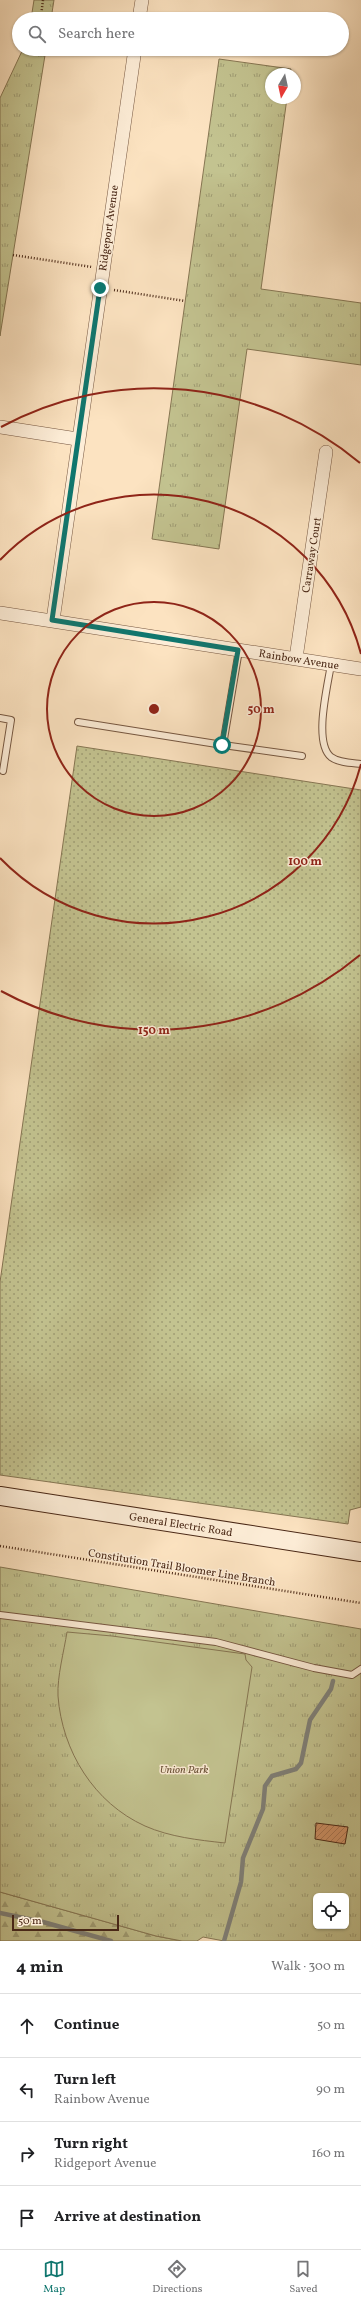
<!DOCTYPE html>
<meta charset="utf-8">
<style>
body{margin:0;font-family:Vollkorn,serif;background:#f6f6f6;color:#202124}
.controls{position:absolute;right:12px;bottom:12px;display:grid;overflow:hidden;border-radius:6px;box-shadow:0 1px 3px #0004}
.controls button{width:36px;height:36px;display:grid;place-items:center;padding:0;border:0;border-bottom:1px solid #e0e0e0;background:#fff;color:#202124;font:20px sans-serif}
.compass{position:absolute;left:265px;top:68px;width:36px;height:36px;border-radius:50%;background:#fff;box-shadow:0 1px 3px #0004;rotate:189deg}
.scale{position:absolute;left:12px;bottom:10px;width:107px;box-sizing:border-box;padding-left:4px;border:2px solid #4a2816;border-top:0;font-size:11px;line-height:14px;white-space:nowrap;color:#4a2816;-webkit-text-stroke:3px #fdedd7;paint-order:stroke}
.stop{position:absolute;width:12px;height:12px;margin:-9px;border:3px solid #0f766e;border-radius:50%;background:#fff}
.stop.end{background:#0f766e;border-color:#fff;box-shadow:0 1px 4px #0008}
.list{margin:0;padding:0;list-style:none}
h2{display:flex;justify-content:space-between;align-items:center;height:52px;margin:0;padding:0 16px;font-size:17px}
h2 small{font-size:13px;font-weight:400;color:#757577}
.list li{display:grid;grid-template-columns:26px 1fr auto;gap:12px;align-items:center;box-sizing:border-box;height:64px;padding:0 16px;border-top:1px solid #e0e0e0}
.list b{display:block;font-size:15px;white-space:nowrap}
.list p{margin:0;font-size:13px;white-space:nowrap;color:#757577}
.list em{font-size:13px;font-style:normal;color:#757577}
.icon{flex:none;width:22px;height:22px;fill:none;stroke:currentColor;stroke-width:2;stroke-linecap:round;stroke-linejoin:round}
.map{position:relative;flex:none;width:361px;height:1941px;overflow:hidden}
.search{position:absolute;background:#fff;box-shadow:0 1px 3px #0004;left:12px;right:12px;top:12px;height:44px;display:flex;align-items:center;gap:10px;box-sizing:border-box;padding:0 14px;border-radius:22px;color:#757577;font-size:15px}
.sheet{height:308px;background:#fff}
nav{display:flex;justify-content:space-around;align-items:center;box-sizing:border-box;height:56px;border-top:1px solid #e0e0e0;background:#fff;font-size:11px;color:#757577}
nav a{display:grid;justify-items:center;gap:2px}
nav .on{color:#0f766e}
.map>svg:first-child{display:block}
</style>
<div class="map">
<svg width="361" height="1941" viewBox="0 0 361 1941">
<defs>
<pattern id="grass-dots" width="8" height="8" patternUnits="userSpaceOnUse"><rect width="8" height="8" fill="#c3c390"/><path d="M2 2h.1M6 6h.1" fill="none" stroke="#a09e75" stroke-width="1.8" stroke-linecap="round"/></pattern>
<pattern id="forest-firs" width="22" height="20" patternUnits="userSpaceOnUse"><rect width="22" height="20" fill="#c3c390"/><path d="M5 1l3.5 6h-7zM16 11l3.5 6h-7z" fill="#a09e75"/></pattern>
<pattern id="park-tufts" width="24" height="20" patternUnits="userSpaceOnUse"><rect width="24" height="20" fill="#c3c390"/><path d="M3 7l-1-3M5 7V3M7 7l1-3M15 17l-1-3M17 17v-4M19 17l1-3" fill="none" stroke="#a09e75"/></pattern>
<pattern id="building-hatch" width="6" height="6" patternUnits="userSpaceOnUse"><rect width="6" height="6" fill="#d4966b"/><path d="M-1 1l2-2M0 6l6-6M5 7l2-2" fill="none" stroke="#ae7a57"/></pattern>
</defs>
<rect width="100%" height="100%" fill="#fce3c1"/>
<filter id="stains"><feTurbulence type="fractalNoise" baseFrequency=".005" numOctaves="4"/><feColorMatrix values="0 0 0 0 .2 0 0 0 0 .09 0 0 0 0 .02 0 0 0 .5 -.17"/></filter>
<radialGradient id="worn" r=".72"><stop offset=".6" stop-color="#630" stop-opacity="0"/><stop offset="1" stop-color="#630" stop-opacity=".3"/></radialGradient>
<path fill="url(#grass-dots)" stroke="#867653" d="M77 746 361 790V1507L350 1510 348 1524 0 1475V1282Z"/>
<path fill="url(#forest-firs)" stroke="#867653" d="M0 1892 156 1936 182 1941H0Z"/>
<g fill="url(#park-tufts)" stroke="#867653" fill-rule="evenodd">
<path d="M34 0H54L51 19H31Z"/>
<path d="M23 49H46L0 336V98Z"/>
<path d="M219 59 291 69 290 74H271V98H287L261 289 361 303V365L247 349 219 549 152 539Z"/>
<path d="M0 1567 361 1629V1941H224L203 1937 197 1941H182L156 1936 0 1892ZM316 1896H346V1926H316Z"/>
</g>
<path fill="#c3c390" stroke="#867653" d="M67 1632 112 1636 245 1654 246 1660 252 1667 225 1843C198 1840 170 1837 145 1826 94 1803 62 1751 58 1696 57 1677 64 1651 67 1632Z"/>
<g fill="none" stroke-linecap="round" stroke-linejoin="round">
<g stroke="#7f817a" stroke-width="4.5">
<path d="M0 1913 43 1922 111 1941"/>
<path d="M224 1941 241 1882 243 1858 263 1809 265 1786 272 1776 296 1769 301 1763 310 1720 331 1689 333 1681"/>
</g>
</g>
<path fill="url(#building-hatch)" stroke="#4a2816" d="M316 1823 348 1827 345 1844 315 1839Z"/>
<g fill="none" stroke-linecap="round" stroke-linejoin="round">
<defs>
<g id="service">
<path d="M331 664C328 685 313 742 331 757 339 763 352 763 361 764"/>
<path d="M0 718 11 720 3 771"/>
<path d="M78 722 223 745 239 650"/>
<path d="M223 745 302 756"/>
<path d="M0 1615 216 1642 314 1668 352 1675 361 1669"/>
</g>
<g id="minor">
<path d="M139 19 142 0"/>
<path d="M0 427 77 439"/>
<path d="M0 613 361 669"/>
<path d="M53 620 135 49"/>
<path d="M296 658 326 452"/>
</g>
<path id="secondary" d="M0 1496 361 1552"/>
</defs>
<use href="#service" stroke="#765741" stroke-width="8"/>
<use href="#minor" stroke="#765741" stroke-width="14"/>
<use href="#secondary" stroke="#4a2816" stroke-width="20"/>
<g stroke="#4a2816" stroke-width="2.5" stroke-dasharray="1 2" stroke-linecap="butt">
<path d="M41 16 43 0"/>
<path d="M13 255 92 267"/>
<path d="M114 290 185 301"/>
<path d="M0 1546 361 1603"/>
</g>
<use href="#service" stroke="#fdedd7" stroke-width="6"/>
<use href="#minor" stroke="#fdedd7" stroke-width="13"/>
<use href="#secondary" stroke="#fdedd7" stroke-width="18"/>
</g>
<g fill="none" stroke-linecap="round" stroke-linejoin="round">
<path stroke="#0f766e" stroke-width="5" d="M100 288 52 620 238 650 222 745"/>
</g>
<g fill="none" stroke="#8f2418" stroke-width="2">
<circle cx="154" cy="709" r="107"/>
<path d="M361 764A214 214 0 0 1 0 858M0 560A214 214 0 0 1 361 654"/>
<path d="M360 955A321 321 0 0 1 1 991M1 427A321 321 0 0 1 360 463"/>
</g>
<g text-anchor="middle" stroke-width="3" stroke-linejoin="round" paint-order="stroke">
<g font-size="11" fill="#4a2816" stroke="#fdedd7">
<text transform="translate(108 228) rotate(-82)" y="4">Ridgeport Avenue</text>
<text transform="translate(311 555) rotate(-81)" y="4">Carraway Court</text>
<text transform="translate(299 659) rotate(9)" y="4">Rainbow Avenue</text>
<text transform="translate(181 1524) rotate(9)" y="4">General Electric Road</text>
<text transform="translate(182 1567) rotate(9)" y="4">Constitution Trail Bloomer Line Branch</text>
</g>
<g font-size="11" font-style="italic" fill="#684f34" stroke="#fdedd7">
<text x="184" y="1773">Union Park</text>
</g>
</g>
<circle cx="154" cy="709" r="6" fill="#8f2418" stroke="#fdedd7" stroke-width="2"/>
<g font-size="12" text-anchor="middle" font-weight="bold" fill="#8f2418" stroke="#fdedd7" stroke-width="3" stroke-linejoin="round" paint-order="stroke">
<text x="261" y="713">50 m</text>
<text x="305" y="865">100 m</text>
<text x="154" y="1034">150 m</text>
</g>
<rect width="100%" height="100%" filter="url(#stains)"/>
<rect width="100%" height="100%" fill="url(#worn)"/>
</svg>
<div class="controls">
<button><svg class="icon" aria-label="locate" viewBox="0 0 24 24"><circle cx="12" cy="12" r="6"/><path d="M12 2v4M12 18v4M2 12h4M18 12h4"/></svg></button>
</div>
<svg class="compass" viewBox="-18 -18 36 36"><path d="M0-13l5 13h-10z" fill="#e53935"/><path d="M0 13l5-13h-10z" fill="#757577"/></svg>
<div class="scale">50 m</div>
<div class="stop" style="left:222px;top:745px"></div>
<div class="stop end" style="left:100px;top:288px"></div>
<div class="search"><svg class="icon" aria-label="search" viewBox="0 0 24 24"><circle cx="10" cy="10" r="6"/><path d="M15 15l6 6"/></svg>Search here</div>
</div>
<section class="sheet">
<h2>4 min<small>Walk · 300 m</small></h2>
<ul class="list">
<li><svg class="icon" aria-label="ahead" viewBox="0 0 24 24"><path d="M12 20V5M6 11l6-6 6 6"/></svg><div><b>Continue</b></div><em>50 m</em></li>
<li><svg class="icon" aria-label="left" viewBox="0 0 24 24"><path d="M17 20v-9H6M10 6l-5 5 5 5"/></svg><div><b>Turn left</b><p>Rainbow Avenue</p></div><em>90 m</em></li>
<li><svg class="icon" aria-label="right" viewBox="0 0 24 24"><path d="M7 20v-9h11M14 6l5 5-5 5"/></svg><div><b>Turn right</b><p>Ridgeport Avenue</p></div><em>160 m</em></li>
<li><svg class="icon" aria-label="arrive" viewBox="0 0 24 24"><path d="M6 21V4h12l-3 4 3 4H6"/></svg><div><b>Arrive at destination</b></div></li>
</ul>
</section>
<nav>
<a class="on"><svg class="icon" aria-label="map" viewBox="0 0 24 24"><path d="M3 6l6-2 6 2 6-2v14l-6 2-6-2-6 2zM9 4v14M15 6v14"/></svg>Map</a>
<a><svg class="icon" aria-label="directions" viewBox="0 0 24 24"><path d="M12 3l9 9-9 9-9-9zM9 14v-3h6M13 9l2 2-2 2"/></svg>Directions</a>
<a><svg class="icon" aria-label="saved" viewBox="0 0 24 24"><path d="M7 4h10v16l-5-4-5 4z"/></svg>Saved</a>
</nav>
